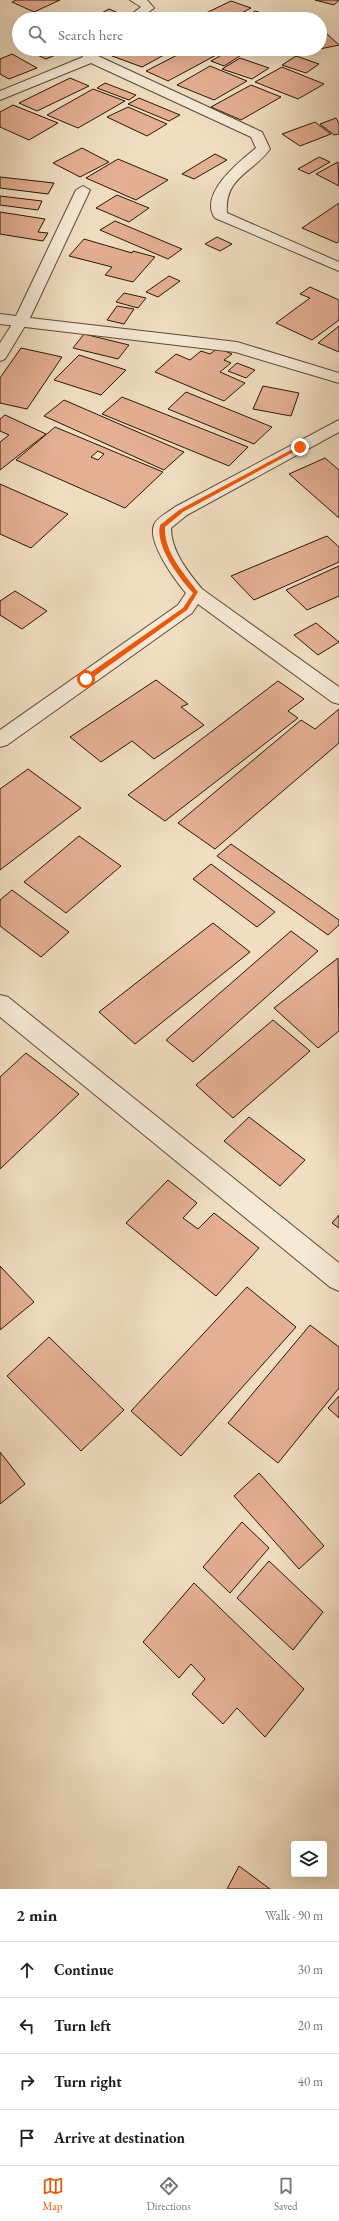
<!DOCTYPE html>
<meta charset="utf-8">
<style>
body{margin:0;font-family:"EB Garamond",serif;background:#f6f6f6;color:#202124}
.controls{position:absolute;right:12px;bottom:12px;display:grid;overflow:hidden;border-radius:4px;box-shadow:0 4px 16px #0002}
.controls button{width:36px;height:36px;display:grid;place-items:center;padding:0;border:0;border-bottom:1px solid #e0e0e0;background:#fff;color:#202124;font:20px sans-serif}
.stop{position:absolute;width:12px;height:12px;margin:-9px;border:3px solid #ea580c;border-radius:50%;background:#fff}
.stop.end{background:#ea580c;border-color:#fff;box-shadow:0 1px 4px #0008}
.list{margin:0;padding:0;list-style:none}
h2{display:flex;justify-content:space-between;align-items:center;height:52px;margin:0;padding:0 16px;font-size:17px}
h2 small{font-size:13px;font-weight:400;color:#757577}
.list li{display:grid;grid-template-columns:26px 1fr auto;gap:12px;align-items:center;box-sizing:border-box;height:56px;padding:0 16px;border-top:1px solid #e0e0e0}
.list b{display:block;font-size:15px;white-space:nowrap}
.list em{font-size:13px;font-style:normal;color:#757577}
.icon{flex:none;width:22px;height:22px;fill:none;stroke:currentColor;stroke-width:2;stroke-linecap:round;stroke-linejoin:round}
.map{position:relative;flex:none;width:339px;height:1889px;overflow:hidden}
.search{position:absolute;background:#fff;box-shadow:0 4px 16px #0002;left:12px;right:12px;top:12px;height:44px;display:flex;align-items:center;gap:10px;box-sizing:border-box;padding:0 14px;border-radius:22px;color:#757577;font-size:15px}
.sheet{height:276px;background:#fff}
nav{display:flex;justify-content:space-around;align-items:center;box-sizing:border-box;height:56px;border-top:1px solid #e0e0e0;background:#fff;font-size:11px;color:#757577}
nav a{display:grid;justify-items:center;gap:2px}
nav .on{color:#ea580c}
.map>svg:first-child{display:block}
</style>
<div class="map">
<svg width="339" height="1889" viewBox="0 0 339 1889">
<rect width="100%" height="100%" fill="#f1dec2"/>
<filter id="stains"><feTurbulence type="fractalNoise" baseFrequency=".005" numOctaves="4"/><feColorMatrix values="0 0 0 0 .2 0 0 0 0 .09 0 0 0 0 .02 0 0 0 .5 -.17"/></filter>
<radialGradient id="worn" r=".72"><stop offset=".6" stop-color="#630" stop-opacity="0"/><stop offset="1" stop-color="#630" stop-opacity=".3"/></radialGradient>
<g fill="#e5af94" stroke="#281803" fill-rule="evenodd">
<path d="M16 0H60L34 12 12 2Z"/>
<path d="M315 0H339L334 5Z"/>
<path d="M231 1 251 8 230 19H220L206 13Z"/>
<path d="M109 9 125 16 120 19H99L94 17Z"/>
<path d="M255 11 281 19H242Z"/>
<path d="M326 33 339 45 310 51 307 49H320V35Z"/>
<path d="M24 49H60L65 51 46 59Z"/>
<path d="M124 49H175L142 67 112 56Z"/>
<path d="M189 49H210L220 53 168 81 146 71Z"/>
<path d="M232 49 246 52 224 66 211 61Z"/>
<path d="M12 54 37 68 9 79 0 74V59Z"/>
<path d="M296 56 319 64 306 73 282 65Z"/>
<path d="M240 58 269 68 252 79 222 69Z"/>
<path d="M210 66 247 81 214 100 177 85Z"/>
<path d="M282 67 324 84 298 99 255 82Z"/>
<path d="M70 78 89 86 37 111 19 103Z"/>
<path d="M105 83 136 95 129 100 97 88Z"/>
<path d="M251 85 281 97 241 120 211 107Z"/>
<path d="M93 89 125 101 78 128 47 115Z"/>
<path d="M139 98 180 115 169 121 128 104Z"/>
<path d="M13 105 58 123 29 140 0 127V112Z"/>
<path d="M128 107 167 124 147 136 107 117Z"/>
<path d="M336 118 339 123V134L334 135 320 124Z"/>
<path d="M315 122 331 134 300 146 282 134Z"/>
<path d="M82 148 109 162 80 177 53 163Z"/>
<path d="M215 154 227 160 194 179 182 174Z"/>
<path d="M319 157 330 162 309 174 298 169Z"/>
<path d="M118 159 168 180 136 200 86 178Z"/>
<path d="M338 162 339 186 316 174Z"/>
<path d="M0 177 54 183 48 194 0 188Z"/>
<path d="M117 195 149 208 129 222 96 208Z"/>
<path d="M0 196 42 201 38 210 0 205Z"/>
<path d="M339 203V241L337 243 302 228Z"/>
<path d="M0 212 45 219 38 232 48 233 43 241 0 234Z"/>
<path d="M115 221 182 249 168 259 100 230Z"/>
<path d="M217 237 232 244 220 251 205 244Z"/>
<path d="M84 239 132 253 133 251 155 257 133 282 105 275 112 267 69 256Z"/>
<path d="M169 276 180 281 158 297 146 292Z"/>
<path d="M310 287 339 300V320L312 340 276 323 310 298 300 294Z"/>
<path d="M124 293 146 298 138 308 116 302Z"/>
<path d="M117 306 134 309 124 324 107 320Z"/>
<path d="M339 326V352L318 343Z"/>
<path d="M84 334 129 345 118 359 73 348Z"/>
<path d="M21 348 62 357 27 409 0 403V378Z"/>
<path d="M218 348 232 354 224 360 231 363 220 372 245 383 224 401 155 372 176 354 190 360 201 351 210 354Z"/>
<path d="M79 355 126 370 101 395 54 380Z"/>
<path d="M237 363 255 370 246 378 228 371Z"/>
<path d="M263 386 299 393 291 416 253 409Z"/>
<path d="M186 392 272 427 254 444 168 409Z"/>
<path d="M122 397 248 447 229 466 102 414Z"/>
<path d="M64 400 184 452 164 470 44 416Z"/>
<path d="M5 415 46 434 0 470V442L9 435 0 431V419Z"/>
<path d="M55 427 163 472 125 508 16 460ZM98 451 104 454 98 460 91 457Z"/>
<path d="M325 458 339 470V518L289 474Z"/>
<path d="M0 484 68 514 31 548 0 534Z"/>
<path d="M327 536 339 547V562L254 600 231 576Z"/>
<path d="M339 566V596L307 610 286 590Z"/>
<path d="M15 591 47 611 22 629 0 615V601Z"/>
<path d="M316 623 339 642 318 655 294 635Z"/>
<path d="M156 680 188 704 181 707 204 725 154 759 132 741 101 762 70 737Z"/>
<path d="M278 681 304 699 288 711 298 718 165 821 128 795Z"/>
<path d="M339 709V743L215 849 178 823 301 720 315 729Z"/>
<path d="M28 769 81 808 0 870V789Z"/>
<path d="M79 836 121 866 66 913 24 882Z"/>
<path d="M231 844 339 920V925L328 935 217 856Z"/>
<path d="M211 864 275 912 257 927 193 879Z"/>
<path d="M12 890 69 932 41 957 0 926V900Z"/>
<path d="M213 923 250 952 135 1044 99 1012Z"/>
<path d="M291 931 318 951 193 1062 166 1040Z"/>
<path d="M338 958 339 1031 318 1048 274 1008Z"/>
<path d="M273 1020 310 1051 233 1118 196 1085Z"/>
<path d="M26 1053 79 1094 0 1169V1077Z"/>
<path d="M249 1117 305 1160 280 1186 224 1141Z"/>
<path d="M168 1180 197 1203 183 1218 198 1229 214 1213 259 1248 216 1296 126 1223Z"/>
<path d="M339 1215V1228L332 1223Z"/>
<path d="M0 1266 34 1302 0 1330Z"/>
<path d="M247 1287 296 1327 181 1456 131 1411Z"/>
<path d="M310 1325 339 1347V1388L278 1463 228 1423Z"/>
<path d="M49 1337 124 1410 81 1451 7 1376Z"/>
<path d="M339 1396V1418L328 1408Z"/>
<path d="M0 1452 25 1484 0 1504Z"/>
<path d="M259 1473 324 1546 299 1569 234 1496Z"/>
<path d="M242 1522 269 1548 230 1593 203 1567Z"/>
<path d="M269 1561 323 1612 293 1650 237 1598Z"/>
<path d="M194 1583 304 1689 265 1737 237 1708 223 1724 192 1694 205 1679 191 1664 179 1678 143 1642Z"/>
<path d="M239 1866 270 1889H227Z"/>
</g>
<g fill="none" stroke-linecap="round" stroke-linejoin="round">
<defs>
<path id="lane" d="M21 317 26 318 28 321 5 359 0 361V343L16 318Z"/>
<g id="street">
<path d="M130 0H147L154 8 139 19H125L141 7Z"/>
<path d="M81 49H93V52L96 55 262 132 270 149C253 173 224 177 227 213L339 262V271L215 218C198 194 240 161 256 148L251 137 91 63 0 100V91L83 57 80 53Z"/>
<path d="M83 186 90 190 30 318 237 342 339 373V383L235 352 0 324V314L16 316 76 190Z"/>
<path d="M339 420V432L187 515 171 528C171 551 188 572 202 589L339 687V704L332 702 198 604 192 613 7 745 0 747V730L178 605 186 593C175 580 147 542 154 525 156 518 169 512 175 507Z"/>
<path d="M0 995 8 997 339 1263V1291L330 1287 0 1017Z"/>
</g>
</defs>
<use href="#lane" stroke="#5a4a33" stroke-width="2"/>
<use href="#street" stroke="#5a4a33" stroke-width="2"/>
<use href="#lane" fill="#f6ead7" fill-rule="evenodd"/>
<use href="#street" fill="#f6ead7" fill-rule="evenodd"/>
</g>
<path fill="#ea580c" d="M300 445 301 448 183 512 165 527C164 553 184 573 198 592L187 610 89 680H84V677L183 608 193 593C179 578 155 546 160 525L179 510Z"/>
<rect width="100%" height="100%" filter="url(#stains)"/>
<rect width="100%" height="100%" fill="url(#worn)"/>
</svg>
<div class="controls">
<button><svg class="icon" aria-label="layers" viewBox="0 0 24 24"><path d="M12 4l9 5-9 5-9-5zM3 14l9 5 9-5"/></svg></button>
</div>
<div class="stop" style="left:86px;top:679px"></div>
<div class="stop end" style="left:300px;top:447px"></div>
<div class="search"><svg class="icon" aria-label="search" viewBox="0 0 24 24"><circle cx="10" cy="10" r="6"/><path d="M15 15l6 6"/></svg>Search here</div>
</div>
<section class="sheet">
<h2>2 min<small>Walk · 90 m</small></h2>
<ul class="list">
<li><svg class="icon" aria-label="ahead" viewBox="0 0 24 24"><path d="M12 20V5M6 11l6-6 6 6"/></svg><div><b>Continue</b></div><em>30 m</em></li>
<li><svg class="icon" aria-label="left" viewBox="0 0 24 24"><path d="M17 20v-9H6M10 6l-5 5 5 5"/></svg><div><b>Turn left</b></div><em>20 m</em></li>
<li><svg class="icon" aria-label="right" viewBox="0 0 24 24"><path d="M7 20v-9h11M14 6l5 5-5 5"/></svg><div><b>Turn right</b></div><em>40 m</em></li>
<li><svg class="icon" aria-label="arrive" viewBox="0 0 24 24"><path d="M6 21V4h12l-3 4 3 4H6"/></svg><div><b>Arrive at destination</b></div></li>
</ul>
</section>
<nav>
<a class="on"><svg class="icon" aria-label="map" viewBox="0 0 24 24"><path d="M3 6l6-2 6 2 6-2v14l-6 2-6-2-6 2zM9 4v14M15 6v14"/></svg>Map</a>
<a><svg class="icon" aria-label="directions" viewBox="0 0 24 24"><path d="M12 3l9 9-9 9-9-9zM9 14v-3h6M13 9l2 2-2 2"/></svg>Directions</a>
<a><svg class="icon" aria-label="saved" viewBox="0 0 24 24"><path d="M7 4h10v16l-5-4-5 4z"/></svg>Saved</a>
</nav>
